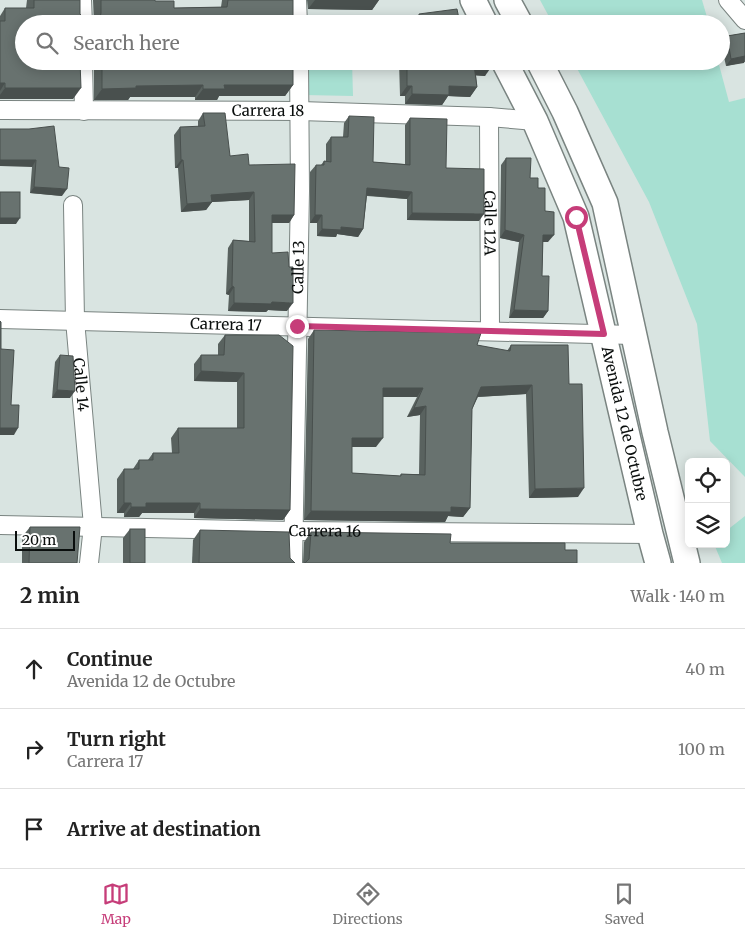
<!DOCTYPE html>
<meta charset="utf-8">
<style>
body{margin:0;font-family:Merriweather,serif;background:#f2f2f2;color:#222}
.controls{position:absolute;right:15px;bottom:15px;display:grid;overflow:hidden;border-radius:8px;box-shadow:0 2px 12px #0003}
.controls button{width:45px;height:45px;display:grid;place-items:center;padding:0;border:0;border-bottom:1px solid #e0e0e0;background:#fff;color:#222;font:25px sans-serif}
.scale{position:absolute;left:15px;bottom:12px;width:60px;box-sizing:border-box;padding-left:5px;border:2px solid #0a0e0d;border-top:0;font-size:14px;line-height:18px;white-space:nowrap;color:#0a0e0d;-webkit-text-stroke:4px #fff;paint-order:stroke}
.stop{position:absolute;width:15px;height:15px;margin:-11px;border:4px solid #c63d79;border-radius:50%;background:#fff}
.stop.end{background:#c63d79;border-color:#fff;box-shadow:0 1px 5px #0008}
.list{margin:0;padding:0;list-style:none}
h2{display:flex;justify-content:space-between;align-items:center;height:65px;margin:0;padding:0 20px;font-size:21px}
h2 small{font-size:16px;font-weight:400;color:#767676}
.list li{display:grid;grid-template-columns:32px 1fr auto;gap:15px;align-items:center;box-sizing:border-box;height:80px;padding:0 20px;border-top:1px solid #e0e0e0}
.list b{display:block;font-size:19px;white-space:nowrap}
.list p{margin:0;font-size:16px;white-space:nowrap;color:#767676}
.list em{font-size:16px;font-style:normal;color:#767676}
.icon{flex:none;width:28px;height:28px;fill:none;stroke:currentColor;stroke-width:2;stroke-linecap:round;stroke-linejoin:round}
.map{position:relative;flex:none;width:745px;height:563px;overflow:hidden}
.search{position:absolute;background:#fff;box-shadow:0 2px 12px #0003;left:15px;right:15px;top:15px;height:55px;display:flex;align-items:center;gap:12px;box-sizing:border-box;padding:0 18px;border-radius:28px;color:#767676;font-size:19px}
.sheet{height:305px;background:#fff}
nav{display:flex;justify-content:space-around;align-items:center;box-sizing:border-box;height:70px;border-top:1px solid #e0e0e0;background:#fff;font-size:14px;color:#767676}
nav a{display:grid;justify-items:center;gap:2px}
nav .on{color:#c63d79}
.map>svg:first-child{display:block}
</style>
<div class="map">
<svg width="745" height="563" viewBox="0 0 745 563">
<rect width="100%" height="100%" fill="#d9e4e1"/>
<g fill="#a7e0d2">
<path d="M540 0H702L709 24H553Z"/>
<path d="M303 61H352L353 96 304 95Z"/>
<path d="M573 61H718L729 102 745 98V477L710 441 697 324 649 202Z"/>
<path d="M745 516V563H722L714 544H726V531Z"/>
</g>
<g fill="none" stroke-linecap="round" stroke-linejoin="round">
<defs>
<g id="minor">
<path d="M82 0 83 24"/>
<path d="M297 0 298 24"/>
<path d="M728 0 745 20"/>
<path d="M83 61 84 111"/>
<path id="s1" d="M0 110 300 111 489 117 535 121"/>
<path id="s2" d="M489 117 490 331"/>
<path id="s3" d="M73 205 75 320 93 526 89 563"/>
<path id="s4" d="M0 319 633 335"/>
<path id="s5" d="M0 525 294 531 650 534"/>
<path id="s6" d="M293 563 300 191 299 61"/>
</g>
<g id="secondary">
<path d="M473 0 485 24"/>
<path d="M507 0 520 24"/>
<path id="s7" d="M504 61 535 121 576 217 650 534 658 563"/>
<path d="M539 61 565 112 605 203 655 432 687 563"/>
</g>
</defs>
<use href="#minor" stroke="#7a8481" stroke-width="20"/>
<use href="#secondary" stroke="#7a8481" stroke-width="28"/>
<use href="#minor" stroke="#fff" stroke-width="18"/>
<use href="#secondary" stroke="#fff" stroke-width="25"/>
</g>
<g fill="#59625f" fill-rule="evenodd">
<path d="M27 0H80V14L86 22 91 23H94L93 0H155V1L174 8 221 7 222 0H293V24H24L73 99H0V16L5 8H26Z"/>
<path d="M307 0H379L372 10 308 9Z"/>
<path d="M419 14 460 24H413Z"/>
<path d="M745 33V62L726 66 721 43 727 36Z"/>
<path d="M94 61H293V85L285 96H219L217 100H195V97H130L128 100H94Z"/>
<path d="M399 61H489L485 76 476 75 477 87 470 97 448 96 442 105 405 104V96H400Z"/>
<path d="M203 113 230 156 249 165 294 215 289 223H272V253L287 311 268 310 266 312 228 311 229 295 226 294 228 248 233 240 249 241V200L212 202 206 210 181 212 178 168H175L174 135 180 127H198V121Z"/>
<path d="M349 116 373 162 405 164V125L410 118 446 168 479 221 407 220V199L367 196 363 229 358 237 337 234 336 237 317 236V223H310V172L316 165H321L324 161H326V144L331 137H343L344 123Z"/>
<path d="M0 129 59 167 62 196 30 193 32 167Z"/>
<path d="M506 158 530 178 538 188 545 211 548 242H543L542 276 548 311 543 318H509L519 242 500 238 501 165Z"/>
<path d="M314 330 477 345 507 351 511 345 569 384 578 497 529 498 526 394 478 397 472 409 470 508 463 517 448 516 445 522 304 520 308 339ZM383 397H417L407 417 420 415 419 474H401L400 476 352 473V447H376Z"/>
<path d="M225 335H279L290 510 283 520 194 518V513H142L139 517H124V513H117V479L124 469H133L139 460H148L153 453H172L171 438 178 428H237V382L194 381V364L201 355H218V344Z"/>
<path d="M60 355 70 398H52L55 362Z"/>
<path d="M30 527 77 563H22V537Z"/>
<path d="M130 529 145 563H123V538Z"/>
<path d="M200 530 290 558 295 563H192L193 540Z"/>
<path d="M311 532 450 543 565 550 303 563 304 542Z"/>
</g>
<g fill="#49504e">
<path d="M315 0H379L372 10 308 9Z"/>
<path d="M745 56 744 63 726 66 731 59Z"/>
<path d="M474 65 492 66 485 76 467 75Z"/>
<path d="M0 83H5L0 91Z"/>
<path d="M203 85 195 97H130L128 100H94L102 89 136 86Z"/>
<path d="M224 85H293L285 96H219L217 100H195L203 89Z"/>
<path d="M407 86H412L405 96H400Z"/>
<path d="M449 86 477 87 470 97 448 96 442 105 405 104 412 94Z"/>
<path d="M5 88H81L73 99H0V95Z"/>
<path d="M0 160H36L32 167 0 166Z"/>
<path d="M181 160H183L178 168H175Z"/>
<path d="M34 187 67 189 62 196 30 193Z"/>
<path d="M367 188 412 192 407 199 362 195Z"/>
<path d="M254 192 249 200 212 202 206 210 181 212 187 204 211 195Z"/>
<path d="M412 213 484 214 479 221 407 220Z"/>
<path d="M272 215H294L289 223H266Z"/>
<path d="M315 215H322L317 223H310Z"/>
<path d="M0 218H20L16 224H0Z"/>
<path d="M341 227 363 229 358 237 337 234 336 237 317 236 322 229Z"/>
<path d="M505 230 524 235 519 242 500 238Z"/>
<path d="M543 235H554L548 242H538Z"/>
<path d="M232 286 234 287 229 295 226 294Z"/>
<path d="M272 302 293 303 287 311 268 310 266 312 228 311 234 303Z"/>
<path d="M514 310 548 311 543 318H509Z"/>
<path d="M201 371 244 373 237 382 194 381Z"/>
<path d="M532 385 526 394 475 397 481 387Z"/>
<path d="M383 388H423L417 397H377Z"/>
<path d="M57 390 75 391 70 398H52Z"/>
<path d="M426 406 420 415 407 417 414 408Z"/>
<path d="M0 428H18L14 435H0Z"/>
<path d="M352 438H383L376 447H346Z"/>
<path d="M584 488 578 497 529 498 535 489Z"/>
<path d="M124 503H131L124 513H117Z"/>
<path d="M146 503H200L194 513H142L139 517H124L131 507Z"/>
<path d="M451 507 470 508 463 517 448 516 445 522 304 520 311 511Z"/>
<path d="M200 509 290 510 283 520 194 518Z"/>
</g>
<g fill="#68726f" stroke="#49504e" fill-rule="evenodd">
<path d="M34 0H80V14L86 22 91 23 96 22 100 18 101 13V0H155V1H174V8L227 7 228 0H293V24H24V61H80L81 88H5V83H0V21H5V8H34Z"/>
<path d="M457 9 460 24H422L419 14Z"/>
<path d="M745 33V56L731 59 727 36Z"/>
<path d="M102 61H293V85H224L225 89H203V85L136 86V88L102 89Z"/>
<path d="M407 61H489L492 66 474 65 477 87 449 86V95L412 94V86H407Z"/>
<path d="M203 113H225L230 156 248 154 249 165 295 164 294 215H272V253L288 252 289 267H293V303L272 302 271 304 234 303V287L232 286 233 240 255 242 254 192 211 195 212 202 187 204 183 160H181L180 127 205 126Z"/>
<path d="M349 116 374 117 373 162 410 165V118L447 119 446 168 484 169V214L412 213V192L367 188 363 229 341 227V230L322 229V215H315L316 165H324V161L331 162V137H348Z"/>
<path d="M54 126 59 167 69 168 67 189 34 187 36 160H0V129H29Z"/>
<path d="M506 158H531L530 178H538V188H545V211L554 212V235H543L542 276H549L548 311 514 310 524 235 505 230Z"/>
<rect x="0" y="192" width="20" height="26"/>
<path d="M0 321 1 322V349L14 350 11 405H19L18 428H0V432Z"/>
<path d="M314 330 481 333 477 345 510 351 511 345H568L569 384H582L584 488 535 489 532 385 481 387 472 409 470 508 451 507V512L311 511ZM383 388H423L414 408 426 406 425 475 401 474V476L352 473V438H383Z"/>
<path d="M225 335H279L293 346 290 510 200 509V503H146V507H131V503H124V469H139V460H153V453H179L178 428H244V373L201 371V355H224Z"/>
<path d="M60 355 73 356 75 391 57 390Z"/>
<path d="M30 527H80L77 563H29Z"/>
<rect x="130" y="529" width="15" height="34"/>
<path d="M200 530 289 532 290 558 295 563H199Z"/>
<path d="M311 532 451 534 450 543H565V550H577V563H304H305L309 559Z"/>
</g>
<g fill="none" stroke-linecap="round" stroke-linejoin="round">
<path stroke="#c63d79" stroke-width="6" d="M297 326 604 334 576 217"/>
</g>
<g text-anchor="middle" stroke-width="4" stroke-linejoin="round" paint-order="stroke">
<g font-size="15" fill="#0a0e0d" stroke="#fff">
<text dy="5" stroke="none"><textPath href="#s1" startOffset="268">Carrera 18</textPath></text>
<text dy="5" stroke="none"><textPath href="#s2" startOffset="106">Calle 12A</textPath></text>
<text dy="5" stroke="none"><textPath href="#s6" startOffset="296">Calle 13</textPath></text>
<text dy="5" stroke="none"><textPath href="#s4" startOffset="226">Carrera 17</textPath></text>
<text dy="5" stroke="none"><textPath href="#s3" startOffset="180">Calle 14</textPath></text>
<text dy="5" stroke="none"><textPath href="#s7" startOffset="384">Avenida 12 de Octubre</textPath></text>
<text dy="5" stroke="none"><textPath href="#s5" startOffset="325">Carrera 16</textPath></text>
</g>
</g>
</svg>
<div class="controls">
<button><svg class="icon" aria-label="locate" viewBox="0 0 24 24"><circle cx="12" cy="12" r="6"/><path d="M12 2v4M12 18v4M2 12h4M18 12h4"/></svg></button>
<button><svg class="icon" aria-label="layers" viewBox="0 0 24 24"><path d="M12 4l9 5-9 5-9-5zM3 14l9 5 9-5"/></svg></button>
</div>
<div class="scale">20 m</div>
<div class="stop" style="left:576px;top:217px"></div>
<div class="stop end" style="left:297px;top:326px"></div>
<div class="search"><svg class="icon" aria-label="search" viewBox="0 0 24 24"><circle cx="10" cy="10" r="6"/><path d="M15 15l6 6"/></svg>Search here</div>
</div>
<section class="sheet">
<h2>2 min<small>Walk · 140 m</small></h2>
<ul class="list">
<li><svg class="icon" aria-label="ahead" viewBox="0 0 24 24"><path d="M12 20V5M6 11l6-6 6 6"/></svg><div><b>Continue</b><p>Avenida 12 de Octubre</p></div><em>40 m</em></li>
<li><svg class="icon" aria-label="right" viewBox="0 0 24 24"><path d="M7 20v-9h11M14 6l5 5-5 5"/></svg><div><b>Turn right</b><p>Carrera 17</p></div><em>100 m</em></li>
<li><svg class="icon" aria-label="arrive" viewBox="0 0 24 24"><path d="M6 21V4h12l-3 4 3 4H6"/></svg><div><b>Arrive at destination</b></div></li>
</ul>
</section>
<nav>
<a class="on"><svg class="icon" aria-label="map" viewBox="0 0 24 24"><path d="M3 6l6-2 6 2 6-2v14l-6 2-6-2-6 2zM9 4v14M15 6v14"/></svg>Map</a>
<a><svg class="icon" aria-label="directions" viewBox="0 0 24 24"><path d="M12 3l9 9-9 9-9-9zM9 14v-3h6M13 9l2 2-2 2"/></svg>Directions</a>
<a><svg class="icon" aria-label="saved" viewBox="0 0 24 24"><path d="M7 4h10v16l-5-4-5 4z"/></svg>Saved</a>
</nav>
